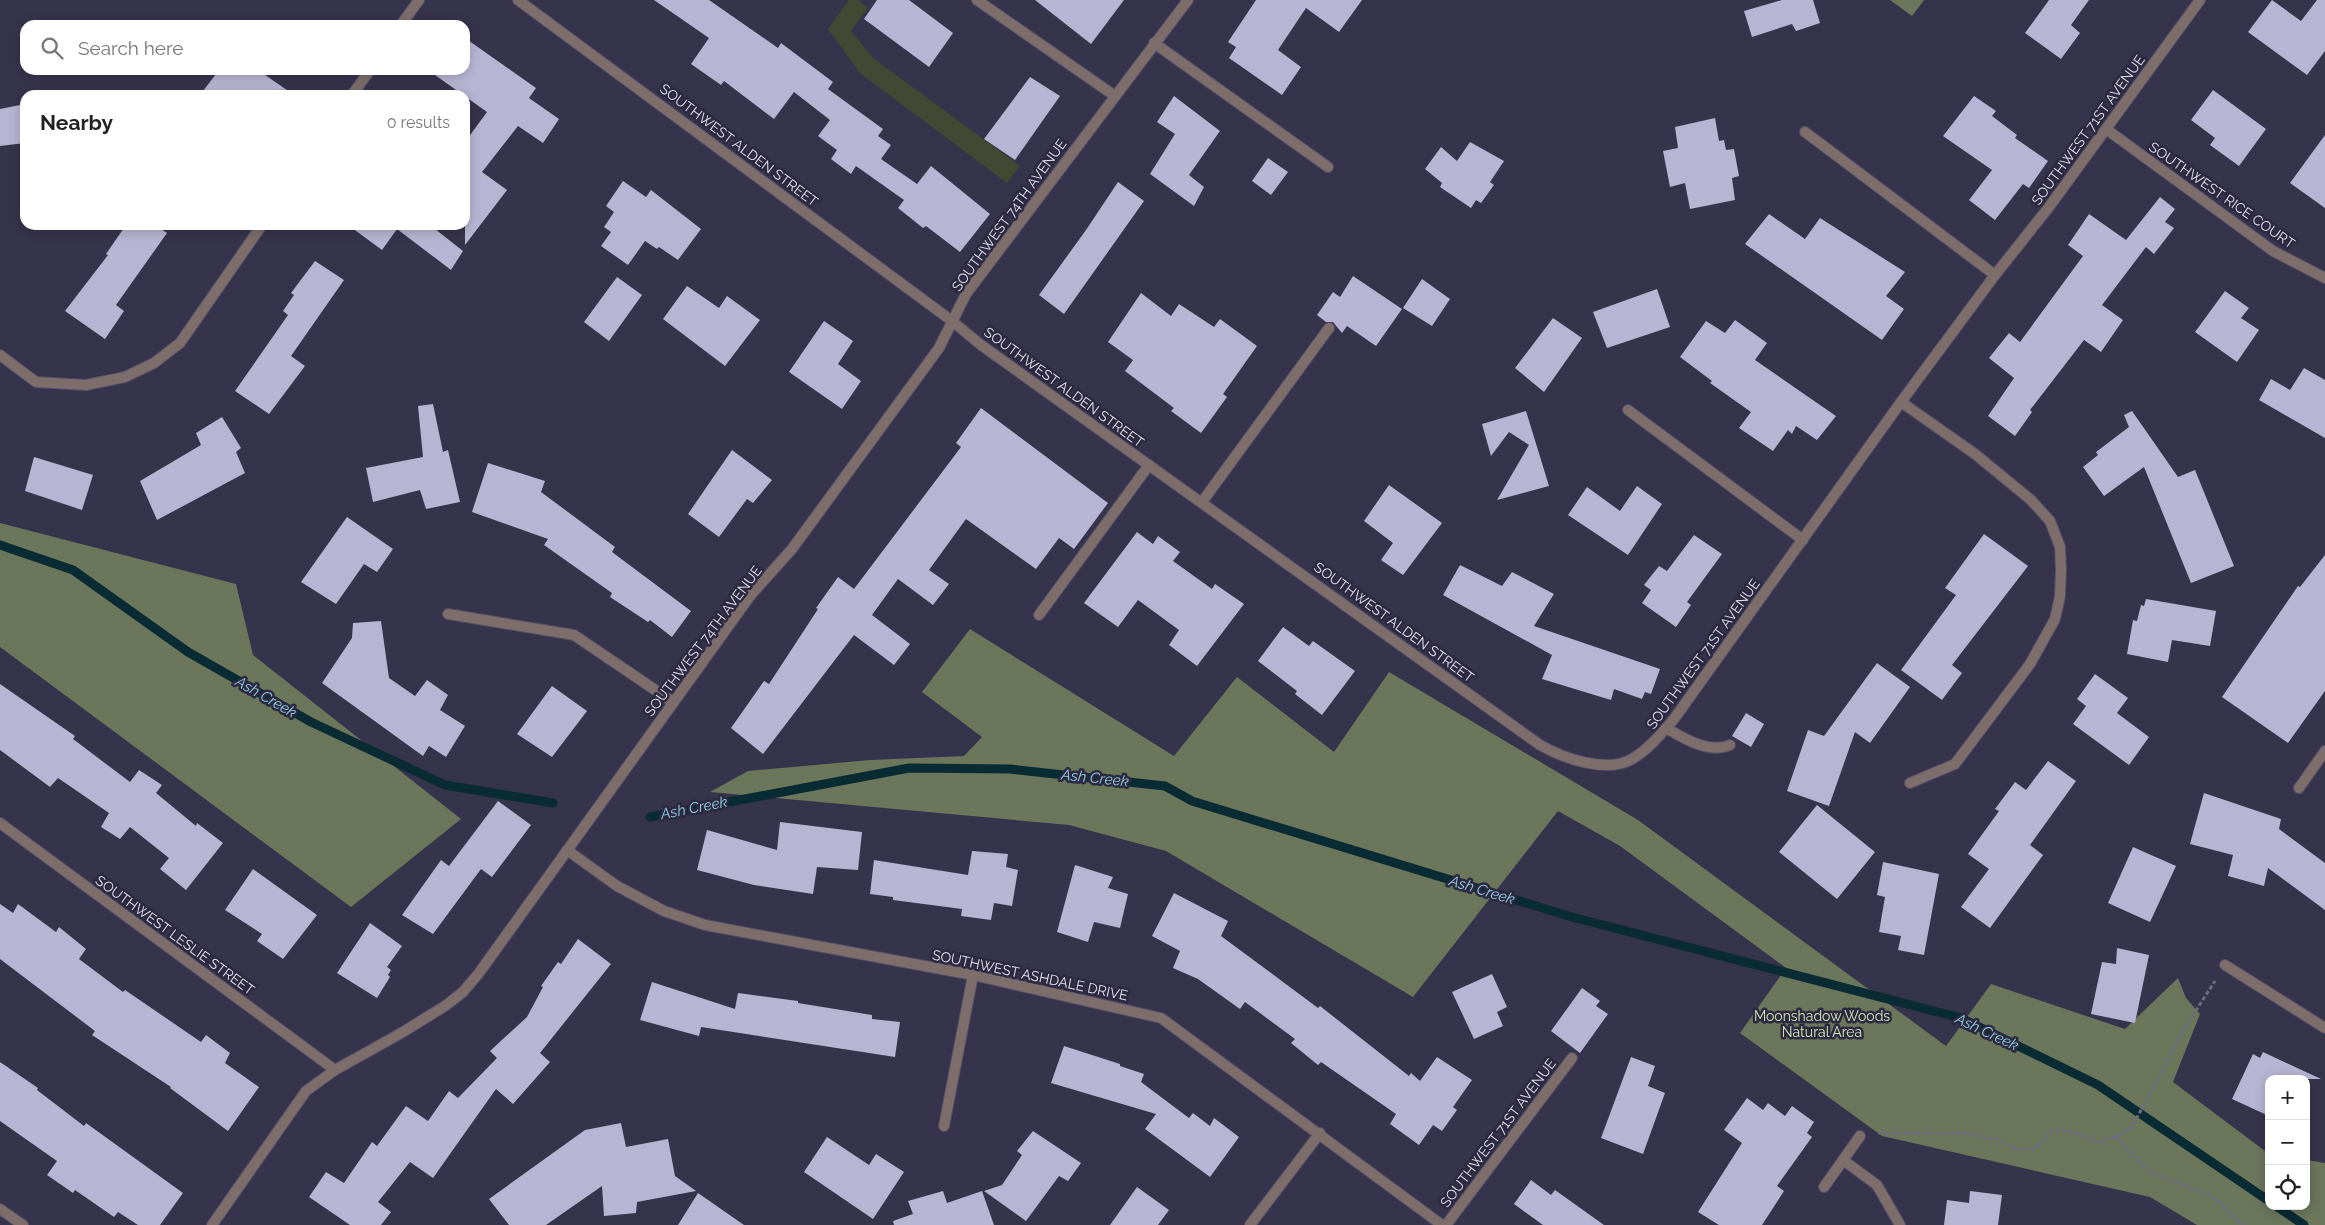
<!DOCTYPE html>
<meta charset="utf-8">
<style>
body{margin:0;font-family:Raleway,sans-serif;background:#f2f2f2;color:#222}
.controls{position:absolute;right:15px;bottom:15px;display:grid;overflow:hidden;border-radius:10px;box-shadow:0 2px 12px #0003}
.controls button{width:45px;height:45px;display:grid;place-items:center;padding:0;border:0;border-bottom:1px solid #e0e0e0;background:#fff;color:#222;font:25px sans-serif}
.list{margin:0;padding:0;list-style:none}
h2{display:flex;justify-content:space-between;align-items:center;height:65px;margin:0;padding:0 20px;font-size:21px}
h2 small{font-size:16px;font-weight:400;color:#767676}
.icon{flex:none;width:28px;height:28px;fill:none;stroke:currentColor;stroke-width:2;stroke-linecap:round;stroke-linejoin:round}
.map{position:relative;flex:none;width:2325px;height:1225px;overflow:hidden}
.search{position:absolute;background:#fff;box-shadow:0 2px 12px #0003;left:20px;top:20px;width:450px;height:55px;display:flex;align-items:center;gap:12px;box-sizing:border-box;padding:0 18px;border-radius:15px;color:#767676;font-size:19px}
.panel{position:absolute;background:#fff;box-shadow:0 2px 12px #0003;left:20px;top:90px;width:450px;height:140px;border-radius:15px}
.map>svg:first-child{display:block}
</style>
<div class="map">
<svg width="2325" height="1225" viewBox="0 0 2325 1225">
<rect width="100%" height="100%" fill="#36334c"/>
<path fill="#414933" d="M849 0H858L868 8 851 31 873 58 1020 166 1007 183 860 73 828 29Z"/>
<g fill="#6c765b">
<path d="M1890 0H1924L1912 16Z"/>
<path d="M0 523 236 584 253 655 461 819 351 907 0 647Z"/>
<path d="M970 629 1174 756 1237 677 1334 752 1389 672 1638 820 1946 1046 1991 984 2125 1029 2178 978 2186 998 2200 1014 2173 1082 2269 1154V1206H2306V1160L2325 1163V1225H2197L2150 1197 1882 1136 1740 1033 1786 968 1620 846 1558 811 1413 997 1166 851 1069 825 710 792 748 771 870 760 964 756 982 737 922 692Z"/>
</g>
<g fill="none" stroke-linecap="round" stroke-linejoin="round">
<g stroke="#082b34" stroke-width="9">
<path d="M0 545 73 570 188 652 311 722 445 785 553 803"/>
<path d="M650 817 909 768 1010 769 1165 786 1192 801 1572 917 1961 1018 2098 1085 2269 1201"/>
<path d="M2276 1206 2304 1225"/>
</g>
</g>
<g fill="#b7b5d3">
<path d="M654 0H709L778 48 781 43 833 82 828 89 883 129 878 136 891 145 881 159 917 184 931 166 990 214 960 252 926 226 923 228 898 208 904 200 856 166 851 174 831 159 837 150 818 136 830 120 794 92 774 119 724 81 721 85 691 64 709 38Z"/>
<path d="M877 0H909L953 33 929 67 864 19Z"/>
<path d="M1035 0H1124L1091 44Z"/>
<path d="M1256 0H1362L1339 32 1306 8 1278 50 1301 67 1282 95 1229 58 1236 47 1228 42Z"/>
<path d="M1782 0H1813L1820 23 1796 31 1792 24 1752 37 1744 11Z"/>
<path d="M2049 0H2089L2071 25 2080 33 2061 59 2025 33Z"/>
<path d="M2272 0 2301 21 2317 0H2325V51L2307 75 2248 32Z"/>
<path d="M465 38 536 88 529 98 559 119 543 143 518 126 482 172 507 190 465 245V142L487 112 428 70H465Z"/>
<path d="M219 70H258L294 95H200Z"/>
<path d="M1030 77 1060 96 1015 160 984 139Z"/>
<path d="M2213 90 2266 129 2239 166 2210 145 2215 138 2191 120Z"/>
<path d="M1174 96 1220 131 1189 175 1204 187 1194 206 1150 174 1175 134 1157 122Z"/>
<path d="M1974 96 1996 111 1992 116 2017 135 2015 138 2048 161 2029 188 2023 184 1995 220 1969 200 1992 170 1943 136Z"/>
<path d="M25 104V143L0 146V109Z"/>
<path d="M1715 118 1719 141 1724 140 1726 150 1734 149 1739 176 1732 178 1735 200 1690 209 1685 183 1670 187 1663 151 1678 148 1675 127Z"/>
<path d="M2325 135V208L2290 183Z"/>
<path d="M1470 142 1504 161 1490 182 1494 185 1481 203 1476 200 1471 208 1440 187 1442 183 1425 169 1441 147 1457 161Z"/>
<path d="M1268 158 1288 172 1271 195 1252 181Z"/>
<path d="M623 181 646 197 651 190 701 229 678 260 659 247 657 249 645 241 628 265 601 246 611 232 604 227 614 212 606 206Z"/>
<path d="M1118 182 1144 201 1064 314 1039 295 1086 230Z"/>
<path d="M2160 197 2175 209 2165 222 2174 228 2154 254 2146 247 2102 305 2123 320 2101 352 2084 340 2030 410 2032 412 2015 436 1988 416 2014 378 1989 358 2009 333 2020 342 2083 256 2068 245 2089 214 2126 240Z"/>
<path d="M1769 214 1805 239 1820 218 1905 272 1886 296 1904 309 1882 340 1745 244Z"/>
<path d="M126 225H155L167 233 116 305 124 311 105 339 65 311 108 255 106 254Z"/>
<path d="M348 225H430L463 251 451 270 397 229 382 250Z"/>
<path d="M315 261 344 280 291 356 305 366 269 414 235 391 288 315 283 311 294 295 291 293Z"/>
<path d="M1353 276 1402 309 1376 346 1347 326 1342 333 1333 322H1326L1317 315 1333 292 1340 297Z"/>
<path d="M617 277 642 295 609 341 584 322Z"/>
<path d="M1422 279 1450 299 1432 326 1403 308Z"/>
<path d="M687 286 719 308 727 296 760 320 725 366 663 319Z"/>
<path d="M1657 289 1670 327 1607 348 1593 312Z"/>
<path d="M2225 291 2249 308 2241 318 2259 330 2237 362 2195 332Z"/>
<path d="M1141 293 1171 316 1179 304 1214 327 1220 319 1257 346 1223 394 1227 397 1201 433 1171 411 1174 408 1125 371 1133 360 1108 342Z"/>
<path d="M1553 318 1582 338 1544 392 1515 368Z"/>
<path d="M1735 320 1767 343 1755 360 1836 416 1817 440 1796 426 1792 434 1788 430 1773 451 1739 428 1751 412 1710 383 1712 381 1680 357 1706 321 1725 333Z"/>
<path d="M824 321 853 341 838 364 861 381 842 409 789 372Z"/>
<path d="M2304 368 2325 380V438L2259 400 2271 379 2290 390Z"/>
<path d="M433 404 443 452 448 450 460 502 426 509 420 490 373 502 366 468 423 457 418 406Z"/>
<path d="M981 408 1108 503 1074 549 1059 538 1036 569 966 519 929 570 949 584 933 605 898 579 872 615 910 644 894 665 854 635 763 754 731 728 764 681 769 684 818 609 816 608 838 577 854 589 961 447 956 443Z"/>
<path d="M1526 411 1549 486 1497 500 1529 445 1509 432 1491 456 1482 424Z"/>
<path d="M2132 411 2178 477 2195 470 2234 566 2191 583 2144 467 2104 496 2083 467 2098 455 2096 452 2129 427 2124 415Z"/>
<path d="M222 417 241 448 236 452 245 473 157 520 140 481 201 445 196 433Z"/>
<path d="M732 450 772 480 753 503 747 499 719 537 688 514Z"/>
<path d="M34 457 93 475 82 510 25 491Z"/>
<path d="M488 463 545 481 541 492 615 547 612 552 691 611 672 637 650 620 648 622 610 597 612 593 544 545 548 539 472 512Z"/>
<path d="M1389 485 1442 523 1403 575 1381 560 1393 543 1364 521Z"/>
<path d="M1637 486 1662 504 1628 555 1568 515 1587 487 1620 511Z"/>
<path d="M347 517 393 549 377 572 364 564 336 604 301 582Z"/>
<path d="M1137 532 1153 544 1158 536 1180 552 1173 561 1212 589 1215 584 1244 604 1197 666 1169 645 1179 630 1138 600 1118 627 1084 603Z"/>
<path d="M1984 534 2028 566 1952 665 1962 673 1942 700 1901 670 1956 595 1945 588Z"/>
<path d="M1694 535 1722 554 1687 602 1691 605 1676 627 1642 603 1651 590 1644 585 1659 566 1667 571Z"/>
<path d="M2325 555V691L2288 743 2222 697 2298 586 2300 587Z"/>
<path d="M1460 565 1502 586 1512 572 1554 594 1534 626 1660 669 1651 694 1645 692 1642 699 1614 689 1611 700 1542 679 1552 655 1443 595Z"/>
<path d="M2146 599 2216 611 2210 646 2172 640 2168 662 2127 654 2133 620 2137 621 2141 605 2144 606Z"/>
<path d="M381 621 389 678 415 696 427 680 448 695 440 710 465 726 446 757 429 746 423 756 322 683 352 638 353 623Z"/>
<path d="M1283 627 1309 646 1313 641 1355 671 1322 715 1295 694 1297 691 1258 661Z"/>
<path d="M1877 663 1910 687 1870 743 1855 732 1829 806 1787 791 1808 730 1824 736Z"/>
<path d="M2095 674 2128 698 2117 713 2149 737 2129 765 2073 724 2086 706 2077 699Z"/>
<path d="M0 684 75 736 73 739 130 782 139 770 162 785 156 793 196 826 197 823 223 843 186 890 160 869 169 858 130 827 120 839 101 827 109 813 58 778 50 787 0 750Z"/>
<path d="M552 686 587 711 552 757 517 734Z"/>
<path d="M1746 713 1764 724 1751 747 1732 736Z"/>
<path d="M2048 761 2076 781 2030 845 2043 855 1990 928 1961 907 1989 869 1968 854 1999 811 1995 809 2015 782 2026 790Z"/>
<path d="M2204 793 2281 819 2279 829 2325 863V910L2268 868 2264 886 2228 876 2233 855 2190 844Z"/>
<path d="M498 801 531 825 492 877 481 869 433 934 402 915 441 860 449 866Z"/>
<path d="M1817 805 1875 852 1837 899 1779 852Z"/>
<path d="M780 822 862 832 858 870 817 867 813 894 754 885 697 870 707 830 777 850Z"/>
<path d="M2133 847 2176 866 2150 922 2108 903Z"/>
<path d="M972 851 1008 854 1006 867 1018 870 1012 906 994 903 991 920 961 916 962 909 893 900V897L870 894 874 860 968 875Z"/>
<path d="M1883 862 1939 874 1924 955 1898 950 1901 936 1879 932 1885 897 1877 895Z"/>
<path d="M1075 865 1113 877 1108 888 1128 894 1120 928 1094 922 1088 942 1057 932Z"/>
<path d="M253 869 317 915 283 959 257 941 262 934 225 910Z"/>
<path d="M1174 893 1228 921 1221 936 1318 1008 1320 1006 1409 1076 1411 1073 1420 1081 1437 1057 1472 1080 1453 1107 1457 1110 1442 1131 1433 1125 1419 1145 1390 1124 1396 1114 1321 1062 1318 1065 1291 1043 1295 1039 1245 1002 1240 1009 1198 979 1173 968 1180 951 1152 936Z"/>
<path d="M0 904 13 913 18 904 56 932 59 927 86 949 79 959 123 992 125 990 201 1042 206 1035 230 1053 225 1063 259 1087 228 1131 170 1088 171 1087 92 1035 95 1031 0 959Z"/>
<path d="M370 923 402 946 387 967 391 970 388 975 390 977 377 998 337 973Z"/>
<path d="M578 939 611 964 540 1053 550 1062 513 1104 496 1089 433 1178 410 1162 378 1202 391 1212 381 1225H350L309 1197 326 1172 344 1183 372 1142 377 1146 406 1106 428 1121 449 1091 458 1098 497 1058 490 1051 527 1017 543 987 541 986 558 962 561 964Z"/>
<path d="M2117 948 2149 955 2135 1023 2091 1014 2102 962 2116 964Z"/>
<path d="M1492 974 1507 1007 1497 1012 1503 1026 1474 1039 1452 992Z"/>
<path d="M652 982 735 1009 738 993 798 1001V1003L872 1015V1019L900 1022 895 1057 701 1027 699 1036 640 1020Z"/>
<path d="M1582 988 1600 1001 1596 1006 1608 1014 1580 1053 1551 1031Z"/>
<path d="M1064 1046 1120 1064V1066L1144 1074 1141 1082 1189 1118 1193 1113 1210 1126 1214 1118 1239 1137 1210 1177 1145 1129 1156 1114 1051 1083Z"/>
<path d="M2263 1052 2321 1079H2269V1116L2232 1099 2253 1054 2260 1058Z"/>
<path d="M1631 1057 1655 1066 1648 1086 1665 1093 1643 1154 1601 1138Z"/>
<path d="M0 1062 38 1088 37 1090 84 1126 86 1123 183 1193 160 1225H138L118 1212 114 1217 75 1190 73 1193 47 1175 57 1161 0 1121Z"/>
<path d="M1747 1098 1763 1110 1768 1103 1785 1116 1792 1106 1814 1122 1807 1133 1812 1137 1777 1186 1784 1191 1762 1225H1719L1698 1212 1742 1143 1724 1130Z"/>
<path d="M621 1123 626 1147 668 1139 675 1176 696 1191 637 1202 636 1213 604 1216 602 1186 546 1225H509L489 1199 585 1130Z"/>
<path d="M1033 1131 1081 1163 1068 1181 1059 1176 1026 1221 984 1191 1002 1185 1022 1155 1017 1151Z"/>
<path d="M827 1137 869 1165 876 1154 904 1172 873 1219 804 1172Z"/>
<path d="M1531 1180 1551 1195 1555 1190 1604 1225H1543L1514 1204Z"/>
<path d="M1137 1187 1169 1210 1158 1225H1110Z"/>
<path d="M943 1191 947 1203 982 1191 994 1225H894L893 1221 913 1214 908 1201Z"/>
<path d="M1970 1191 2002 1195 1998 1225H1944L1947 1200 1969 1203Z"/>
<path d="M698 1193 744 1225H678Z"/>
</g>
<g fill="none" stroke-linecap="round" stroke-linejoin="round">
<defs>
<g id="lane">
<path d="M1154 43 1328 167"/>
<path d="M1202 502 1329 328"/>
<path d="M1039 615 1149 465"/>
<path d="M1666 728C1685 739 1709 754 1730 745"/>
<path d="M2299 788 2325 751"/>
<path d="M944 1126 973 975"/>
</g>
<g id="street">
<path d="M518 0 952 321 981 345 1540 745C1563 758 1607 774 1632 759 1649 749 1661 734 1674 719L1901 402 1995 275 2049 207 2200 0"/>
<path d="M977 0 1115 96"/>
<path d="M401 25 419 0"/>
<path d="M352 95 370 70"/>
<path d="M2106 129 2273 251 2325 278"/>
<path d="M1805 132 1995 275"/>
<path d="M0 355 36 382 86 385 125 377 154 363 180 343 262 225"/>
<path d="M1901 402 1975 454 2031 500 2050 521 2060 547 2061 570 2060 596 2055 619 2030 664 1955 764 1910 783"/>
<path d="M1628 410 1803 540"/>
<path d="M448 614 574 635 673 702"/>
<path d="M0 823 335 1070"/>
<path d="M567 850 617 886 664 911 705 925 973 975 1161 1018 1442 1225"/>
<path d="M2225 965 2325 1028"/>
<path d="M1843 1160 1877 1185 1900 1225"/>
<path d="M1824 1187 1860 1136"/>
<path d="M0 1209 23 1225"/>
<path d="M212 1225 306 1091 335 1070 403 1032 445 1006 463 992 479 973 750 596 792 549 939 348 966 294 1188 0"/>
<path d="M1250 1225 1320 1133"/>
<path d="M1446 1225 1572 1058"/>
</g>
</defs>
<use href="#lane" stroke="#514f66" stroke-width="12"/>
<use href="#street" stroke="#514f66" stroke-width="12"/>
<g stroke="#6f6c82" stroke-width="3" stroke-dasharray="4 2.5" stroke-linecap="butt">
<path d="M1878 1133H1965L1995 1139 2018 1150 2036 1148 2053 1130 2073 1132 2099 1142 2116 1137 2131 1128 2164 1069 2182 1032 2215 981"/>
<path d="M2116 1137 2149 1172 2212 1196 2244 1225"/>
</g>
<use href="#lane" stroke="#7d6e6c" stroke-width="10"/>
<use href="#street" stroke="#7d6e6c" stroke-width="10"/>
</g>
<g text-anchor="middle" stroke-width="5" stroke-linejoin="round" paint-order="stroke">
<g font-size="14" fill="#e1e0f0" stroke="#2c2941">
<text transform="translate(2088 130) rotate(-54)" y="5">SOUTHWEST 71ST AVENUE</text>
<text transform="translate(739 145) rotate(37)" y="5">SOUTHWEST ALDEN STREET</text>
<text transform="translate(2222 195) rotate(35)" y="5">SOUTHWEST RICE COURT</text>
<text transform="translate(1009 215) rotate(-54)" y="5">SOUTHWEST 74TH AVENUE</text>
<text transform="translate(1064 387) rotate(36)" y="5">SOUTHWEST ALDEN STREET</text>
<text transform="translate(1394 622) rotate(36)" y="5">SOUTHWEST ALDEN STREET</text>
<text transform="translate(703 641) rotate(-53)" y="5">SOUTHWEST 74TH AVENUE</text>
<text transform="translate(1703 654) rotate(-54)" y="5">SOUTHWEST 71ST AVENUE</text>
<text transform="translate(175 935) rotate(36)" y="5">SOUTHWEST LESLIE STREET</text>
<text transform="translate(1030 975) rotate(12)" y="5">SOUTHWEST ASHDALE DRIVE</text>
<text transform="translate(1498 1133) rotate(-53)" y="5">SOUTHWEST 71ST AVENUE</text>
</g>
<g font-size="14" fill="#d3e7b2" stroke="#2c2941">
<text x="1822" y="1021">Moonshadow Woods<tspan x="1822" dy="16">Natural Area</tspan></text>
</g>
<g font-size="15" font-style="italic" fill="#8ed0e4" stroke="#2c2941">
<text transform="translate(266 697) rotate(30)" y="5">Ash Creek</text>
<text transform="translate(1095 778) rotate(6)" y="5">Ash Creek</text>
<text transform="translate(694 808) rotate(-11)" y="5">Ash Creek</text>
<text transform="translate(1482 890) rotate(17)" y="5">Ash Creek</text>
<text transform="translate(1987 1032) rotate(25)" y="5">Ash Creek</text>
</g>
</g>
</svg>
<div class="controls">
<button>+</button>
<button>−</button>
<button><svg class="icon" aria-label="locate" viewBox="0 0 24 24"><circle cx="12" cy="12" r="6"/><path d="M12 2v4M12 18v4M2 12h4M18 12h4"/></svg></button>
</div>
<div class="search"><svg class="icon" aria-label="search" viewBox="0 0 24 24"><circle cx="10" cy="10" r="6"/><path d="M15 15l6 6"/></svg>Search here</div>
<section class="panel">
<h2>Nearby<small>0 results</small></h2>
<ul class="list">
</ul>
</section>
</div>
